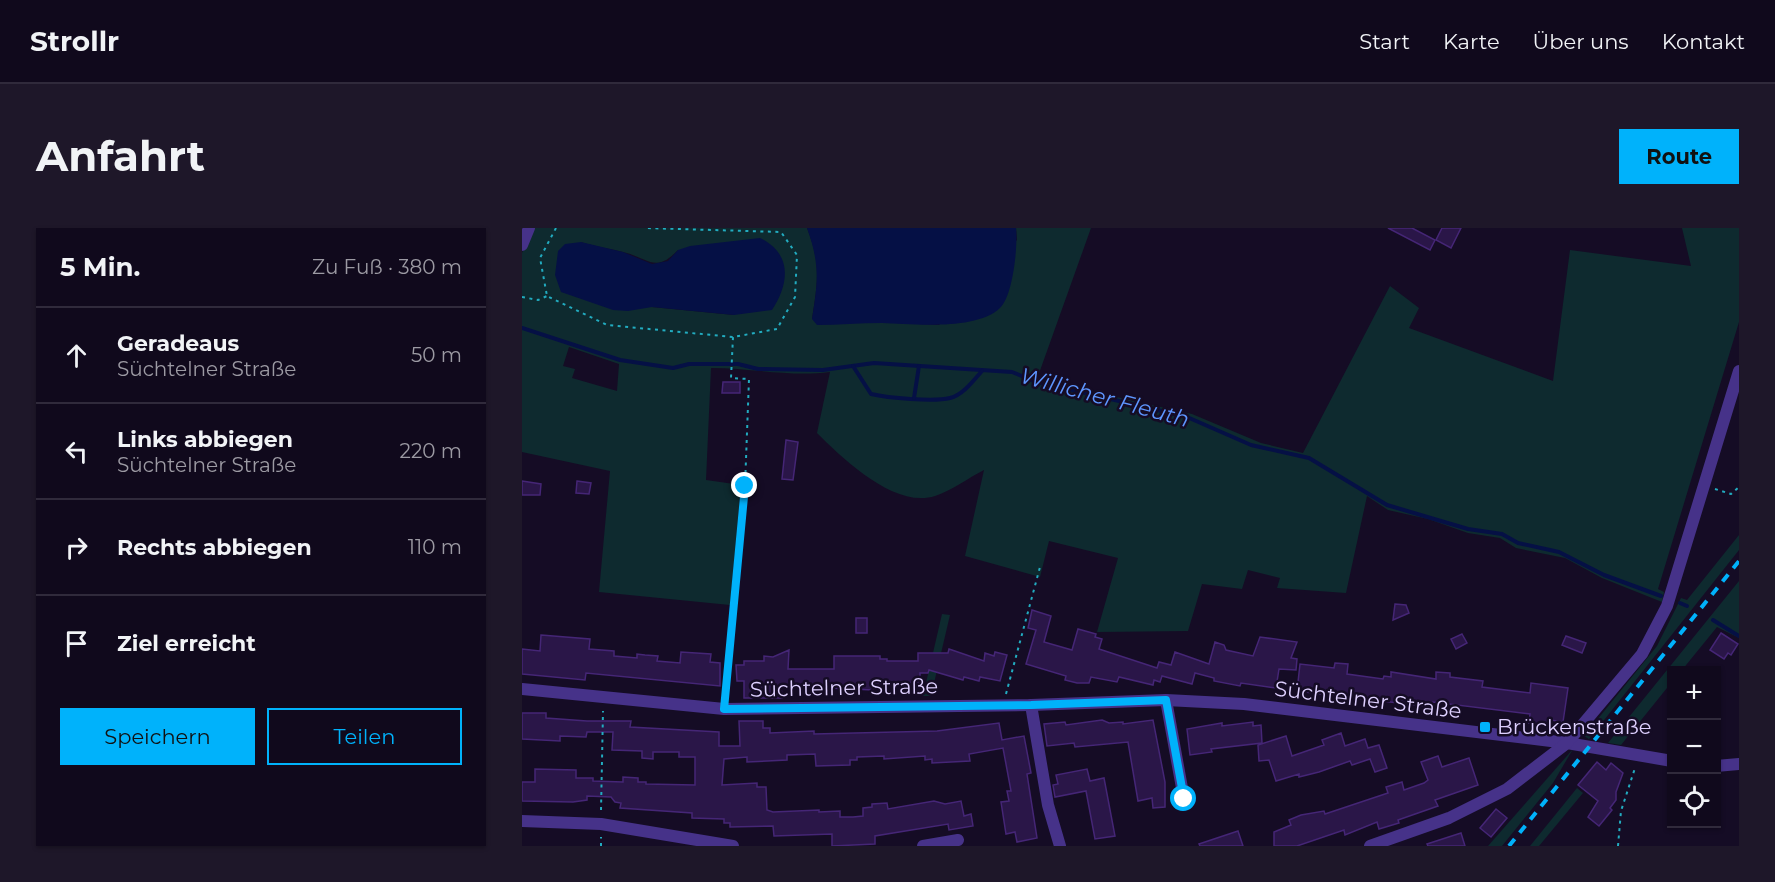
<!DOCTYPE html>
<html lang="de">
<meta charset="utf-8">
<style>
body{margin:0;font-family:Montserrat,sans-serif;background:#1e1729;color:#f1f3f6}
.controls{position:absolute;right:18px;bottom:18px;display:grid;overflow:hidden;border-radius:0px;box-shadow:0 2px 4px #0004}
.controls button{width:54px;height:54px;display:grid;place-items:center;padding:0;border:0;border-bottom:2px solid #302a3b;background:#10091c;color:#f1f3f6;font:30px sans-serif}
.stop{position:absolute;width:18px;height:18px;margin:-14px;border:4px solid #00b2fb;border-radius:50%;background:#fff}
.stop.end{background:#00b2fb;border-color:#fff;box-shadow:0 2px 6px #0008}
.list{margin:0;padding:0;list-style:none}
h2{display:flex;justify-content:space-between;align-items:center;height:78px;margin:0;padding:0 24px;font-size:26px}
h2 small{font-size:20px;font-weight:400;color:#9c9aa3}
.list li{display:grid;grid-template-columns:39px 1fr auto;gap:18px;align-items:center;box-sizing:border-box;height:96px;padding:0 24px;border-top:2px solid #302a3b}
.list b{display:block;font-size:22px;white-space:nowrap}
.list p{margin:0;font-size:20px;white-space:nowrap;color:#9c9aa3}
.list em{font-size:20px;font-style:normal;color:#9c9aa3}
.actions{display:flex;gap:12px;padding:18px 24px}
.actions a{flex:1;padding:14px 0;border:2px solid #00b2fb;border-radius:0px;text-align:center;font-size:21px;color:#00b2fb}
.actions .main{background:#00b2fb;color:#111}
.icon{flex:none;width:33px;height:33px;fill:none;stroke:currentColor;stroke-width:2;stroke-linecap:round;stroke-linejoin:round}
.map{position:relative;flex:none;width:1217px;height:618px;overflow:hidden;border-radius:0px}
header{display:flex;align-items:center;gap:36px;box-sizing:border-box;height:84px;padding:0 30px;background:#10091c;border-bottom:2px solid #302a3b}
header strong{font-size:28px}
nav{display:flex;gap:33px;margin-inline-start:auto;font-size:21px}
.intro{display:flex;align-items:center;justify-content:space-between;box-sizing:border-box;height:144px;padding:0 36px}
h1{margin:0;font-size:42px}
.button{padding:15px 27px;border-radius:0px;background:#00b2fb;color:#111;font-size:21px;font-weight:700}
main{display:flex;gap:36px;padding:0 36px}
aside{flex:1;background:#10091c;border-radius:0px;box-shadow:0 2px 4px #0004}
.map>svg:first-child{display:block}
</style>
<header>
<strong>Strollr</strong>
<nav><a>Start</a><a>Karte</a><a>Über uns</a><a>Kontakt</a></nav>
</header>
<div class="intro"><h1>Anfahrt</h1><a class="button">Route</a></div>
<main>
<aside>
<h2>5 Min.<small>Zu Fuß · 380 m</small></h2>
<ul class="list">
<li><svg class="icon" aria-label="ahead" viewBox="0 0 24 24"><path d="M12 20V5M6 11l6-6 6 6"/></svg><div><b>Geradeaus</b><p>Süchtelner Straße</p></div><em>50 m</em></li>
<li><svg class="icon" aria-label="left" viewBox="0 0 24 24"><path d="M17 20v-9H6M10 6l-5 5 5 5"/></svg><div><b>Links abbiegen</b><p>Süchtelner Straße</p></div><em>220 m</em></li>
<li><svg class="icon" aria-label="right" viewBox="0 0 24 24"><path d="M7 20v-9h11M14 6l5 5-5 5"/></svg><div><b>Rechts abbiegen</b></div><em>110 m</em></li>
<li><svg class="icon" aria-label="arrive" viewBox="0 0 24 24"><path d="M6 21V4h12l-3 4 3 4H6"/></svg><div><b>Ziel erreicht</b></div></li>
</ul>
<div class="actions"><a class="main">Speichern</a><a>Teilen</a></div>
</aside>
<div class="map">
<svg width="1217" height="618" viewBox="0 0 1217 618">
<rect width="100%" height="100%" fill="#150c25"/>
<g fill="#0e2a2f" fill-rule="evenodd">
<path d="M10 0H285C299 35 296 54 290 91L417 97 495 12 494 0H569L515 151 670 186 739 215 781 225 868 58 897 80 887 100 1031 153 1048 22 1169 38 1160 0H1217V94L1136 361 1142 364 1140 374 1080 350 1043 330 994 320 978 310 946 305 906 291 866 282 845 268 824 365 755 360 758 350 726 342 720 361 680 356 666 403 575 404 596 330 527 313 518 349 443 328 462 242C446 250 431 262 413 268 373 281 321 231 295 205L308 144C268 149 228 140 189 140L184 252 219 257 208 377 77 364 88 243 0 224V25ZM59 14C73 19 87 20 101 24 127 30 133 46 156 22L212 87 130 79ZM47 119 97 136 95 163 50 150 53 141 41 138Z"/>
<path d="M1217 307V322L1067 511 1062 508 1135 418 1159 370 1165 372Z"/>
<path d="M1217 353V410L1195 399 1160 442H1150L1149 455 1099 517 1086 515Z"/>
<path d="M420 386 428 387 409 468H401Z"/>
<path d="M1051 521 1031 555 980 618H966Z"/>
<path d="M1055 560 1061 565 1017 618H1008Z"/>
</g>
<g fill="#051045">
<path d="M285 0H494C496 18 491 68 478 80 454 103 390 96 360 95 338 95 316 97 295 97L290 91C296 54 298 36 285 0Z"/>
<path d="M238 10C271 26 267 56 250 82L212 87 130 79 106 83 91 82 39 64 33 47 36 23 43 16 59 14 101 24 130 36 146 33 156 22 168 18Z"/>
</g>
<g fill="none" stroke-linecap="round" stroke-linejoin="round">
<g stroke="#051045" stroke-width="4">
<path d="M0 100 98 132 151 140 167 136H216L236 141 301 142 352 135 490 144 512 153 665 189 729 217 787 230 865 277 946 301 980 306 996 315 1037 324 1082 347 1139 368"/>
<path d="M331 138 349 166C366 170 412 174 428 170 441 167 452 152 460 143"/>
<path d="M392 170 397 138"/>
<path d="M1158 375 1165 378"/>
<path d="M1191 392 1217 408"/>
</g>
</g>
<g fill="#2a1648" stroke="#452676" stroke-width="1.5">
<path d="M866 0H890L913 12 908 22Z"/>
<path d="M920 0H939L929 20 914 12Z"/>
<path d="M201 154H218V165H200Z"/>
<path d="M264 212 276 214 271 252 260 251Z"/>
<path d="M0 253 19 256 18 267H0Z"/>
<path d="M55 253 69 255 67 266 54 265Z"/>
<path d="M873 376 884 377 887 385 871 392Z"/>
<path d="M510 382 529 388 522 414 550 422 556 401 574 406 573 409 580 411 577 421 635 440 637 434 649 437 653 424 687 436 693 414 702 417 704 422 731 428 738 409 775 414 769 430 775 431 774 442 757 441 754 460 719 455 718 458 692 453V450L673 445 670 456 640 448 638 454 632 452 631 457 597 449 595 454 569 449 567 455H555L543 452 544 448 504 436 514 402 506 400Z"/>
<rect x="334" y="390" width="11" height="15"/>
<path d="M1199 405 1216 416 1209 427 1206 425 1202 431 1188 422Z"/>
<path d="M940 406 945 415 934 421 929 411Z"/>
<path d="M19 407 68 411 67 421 92 423V428L115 430V426L123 427 136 428 135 433 158 435 159 424 189 426 188 434 198 435V458L64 445 63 452 0 446V421L18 423Z"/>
<path d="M1044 408 1064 415 1060 425 1040 417Z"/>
<path d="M427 421 462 433 463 425 472 428 473 424 485 427 478 453 458 449 457 453 442 449 441 452 407 442 406 445H398V455L351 456V462L259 458 260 470H222V453H215L214 437H222V433H242V428L251 429 267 422 266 441H312V428H358V431H365V433H396V425H426Z"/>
<path d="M813 435 826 436 825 446 861 451 862 448 869 449V444L914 451V444L928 445V449L961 453 960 459 1008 465 1009 455 1046 460 1041 494 1029 492 1028 498 1007 495 1008 486 911 474 910 479 775 463 778 436 812 440Z"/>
<path d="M0 485H24V490L65 493H109L108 499 197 504V518H218L217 493H241V500H248V505L292 503V506L415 503 477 495 480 512 502 508 509 545 505 546 515 610 495 614 493 604 484 606 479 574 487 573 485 563H489L481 520 447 526 448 533 410 535V531L403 532V528L362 531V528L335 529V532H328V537L294 538 293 526 265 527V532L225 534V529L202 531 200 557 235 555V559H244L245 582 251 584 297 582V584L318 583V589H331L341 588V580L350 579V576L365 575 366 581 412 573 423 576 439 573 442 588 449 586 451 598 427 602 426 596 353 608V616L310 618V606L252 608 251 598 208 599V595H202V591L170 590V585L98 580 99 575 93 574 89 569 65 568V572L51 574 0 573V554H13V541L54 542V550H71V553L101 554V549L116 550V554H124V556L173 557V529H157V524H131V531L120 530V523L90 522 91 504H65L64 509 38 508V513L0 511Z"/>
<path d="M580 492 587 495 601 494V496L631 492 643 554V579L631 580 630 570 616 573 606 514 553 519 552 515 525 518 522 496 543 494 544 497Z"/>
<path d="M731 494V498L739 497 740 515 689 521 690 524 668 527 665 501 694 496 700 495V498Z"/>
<path d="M819 505 823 518 843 511 846 520 857 517 865 540 853 544 848 531 830 537 828 533 797 544 777 549V546L754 553 747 532 737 533 736 517 764 508 770 528 802 517 800 512Z"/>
<path d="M916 528 920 539 947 530 956 557 913 572 916 578 876 592 877 595 857 601 855 594 823 607 822 602 775 618H752V604L769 597 767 592 779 587 802 583 803 586 866 565 864 559 880 554 882 562 902 555 906 552 899 534Z"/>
<path d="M1075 534 1084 542 1089 535 1101 545 1094 564V572L1088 580 1090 582 1077 598 1066 589 1076 573 1056 557Z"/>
<path d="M565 541 568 553 582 550 593 608 573 611 564 563 533 569 531 557 536 556 534 547Z"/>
<path d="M974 581 985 590 969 609 958 600Z"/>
<path d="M716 603 721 618H678L677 616Z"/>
<path d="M939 605 943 618H906L905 616Z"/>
</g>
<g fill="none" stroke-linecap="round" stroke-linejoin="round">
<g stroke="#22acc0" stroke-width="2" stroke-dasharray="3 4.5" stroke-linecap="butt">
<path d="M34 0 18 30 25 68 85 97 211 109 255 101 273 69 275 27 259 4 122 0"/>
<path d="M0 69 16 72 25 68"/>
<path d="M1193 261 1209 266 1217 259"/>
<path d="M484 466 518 339"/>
<path d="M203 469 223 258 227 151 209 150 211 109"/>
<path d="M79 582 81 483"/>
<path d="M79 618V609"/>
<path d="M1096 618 1099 583 1113 540"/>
</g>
<g stroke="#463289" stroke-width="12">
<path d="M0 17 7 0"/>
<path d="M0 461 202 481 509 477 644 472 722 476 1045 515 1150 533"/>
<path d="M644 472 662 571"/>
<path d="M509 477 526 577 538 618"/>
<path d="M1194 538 1217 536"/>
<path d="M0 593 79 596 211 618"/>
<path d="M401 618 436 612"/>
<path d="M848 618 927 590 985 561 1045 515 1120 426 1145 378 1217 143"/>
</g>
<path stroke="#00b2fb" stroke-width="4" stroke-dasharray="9 8" stroke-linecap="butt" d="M987 618 1217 333"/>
</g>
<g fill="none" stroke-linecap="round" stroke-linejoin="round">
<path stroke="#00b2fb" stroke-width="8" d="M223 258 202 481 509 477 644 472 662 571"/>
</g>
<rect fill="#00b2fb" stroke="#150c25" stroke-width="2" x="957" y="493" width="12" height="12" rx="3"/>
<g text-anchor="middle" stroke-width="5" stroke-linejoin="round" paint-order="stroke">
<g font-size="21" fill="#ded0ff" stroke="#150c25">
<text transform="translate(322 460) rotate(-1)" y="7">Süchtelner Straße</text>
<text transform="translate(846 472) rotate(7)" y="7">Süchtelner Straße</text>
</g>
<g font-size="21" fill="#ded0ff" stroke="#150c25" text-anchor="start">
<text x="975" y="506">Brückenstraße</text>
</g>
<g font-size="22" font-style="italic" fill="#5e96ff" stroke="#150c25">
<text transform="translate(583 169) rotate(15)" y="8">Willicher Fleuth</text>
</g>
</g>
</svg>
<div class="controls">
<button>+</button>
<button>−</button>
<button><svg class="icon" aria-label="locate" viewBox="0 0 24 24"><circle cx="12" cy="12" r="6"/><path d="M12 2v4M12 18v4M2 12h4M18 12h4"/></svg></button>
</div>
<div class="stop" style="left:662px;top:571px"></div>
<div class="stop end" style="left:223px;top:258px"></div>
</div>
</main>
